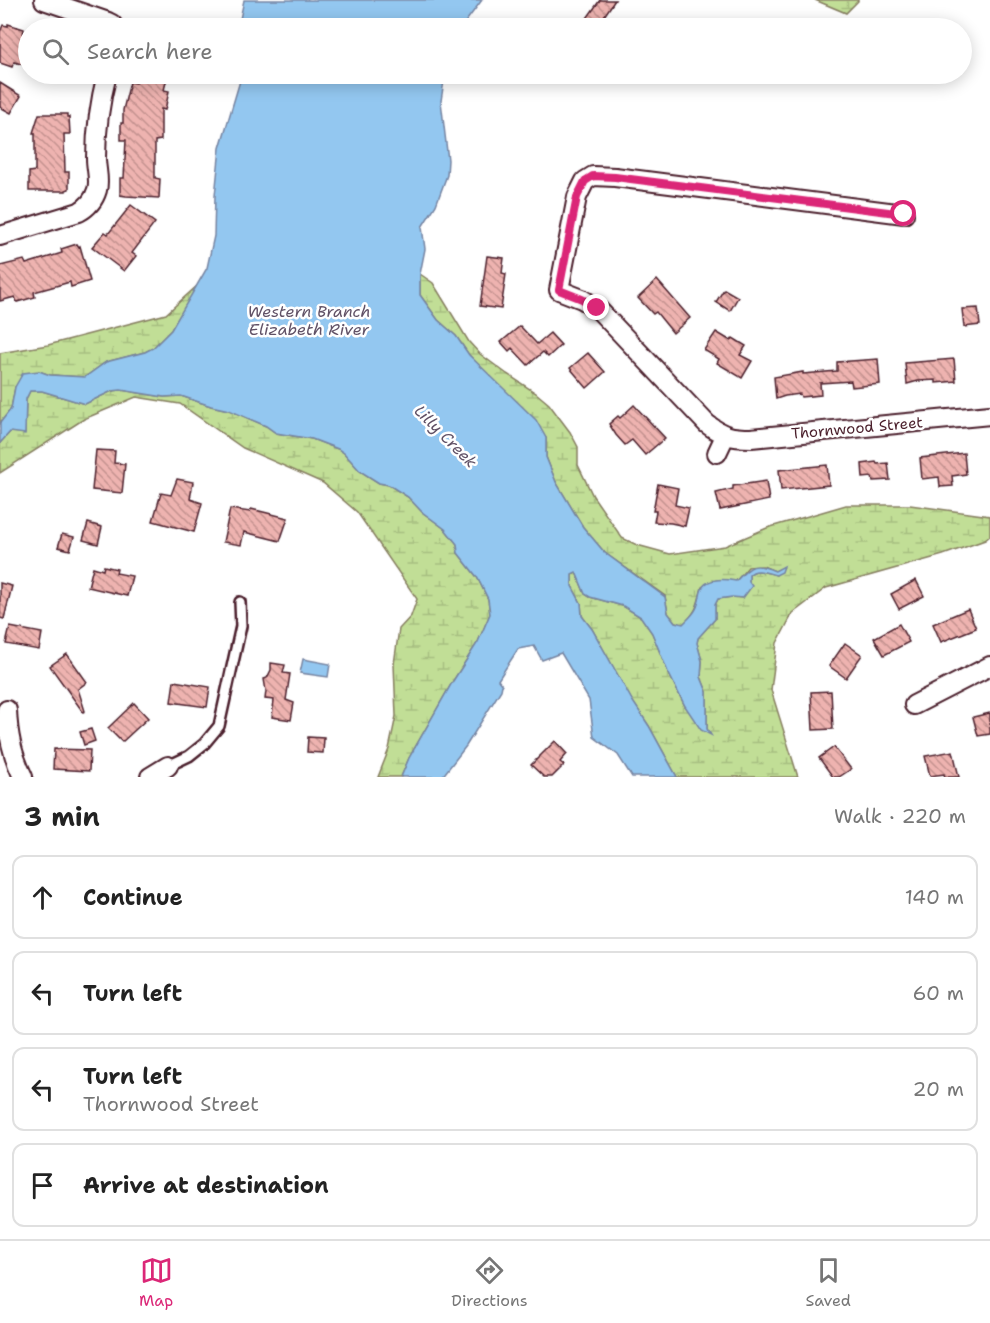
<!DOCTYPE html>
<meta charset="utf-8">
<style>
body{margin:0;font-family:"Shantell Sans",sans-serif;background:#f2f2f2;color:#222}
.stop{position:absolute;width:18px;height:18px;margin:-14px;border:4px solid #db2777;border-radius:50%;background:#fff}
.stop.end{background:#db2777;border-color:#fff;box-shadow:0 2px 6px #0008}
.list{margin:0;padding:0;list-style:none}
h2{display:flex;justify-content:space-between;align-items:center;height:78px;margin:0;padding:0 24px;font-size:26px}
h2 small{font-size:20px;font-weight:400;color:#767676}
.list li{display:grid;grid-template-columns:39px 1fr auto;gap:18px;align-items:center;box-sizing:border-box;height:84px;margin:0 12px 12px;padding:0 12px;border:2px solid #e0e0e0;border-radius:12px}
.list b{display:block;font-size:22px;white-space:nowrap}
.list p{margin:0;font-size:20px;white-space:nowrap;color:#767676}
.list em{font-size:20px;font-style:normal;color:#767676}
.icon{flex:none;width:33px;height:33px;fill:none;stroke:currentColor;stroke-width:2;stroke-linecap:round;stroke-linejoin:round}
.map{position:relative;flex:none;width:990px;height:777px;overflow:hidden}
.search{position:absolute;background:#fff;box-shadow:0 3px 15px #0003;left:18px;right:18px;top:18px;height:66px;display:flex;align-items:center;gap:15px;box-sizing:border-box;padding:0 21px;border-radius:33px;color:#767676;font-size:22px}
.sheet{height:462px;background:#fff}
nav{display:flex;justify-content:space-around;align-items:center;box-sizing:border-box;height:84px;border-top:2px solid #e0e0e0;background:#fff;font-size:16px;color:#767676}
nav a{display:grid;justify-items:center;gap:3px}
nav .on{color:#db2777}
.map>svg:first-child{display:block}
</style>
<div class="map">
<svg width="990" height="777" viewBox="0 0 990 777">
<defs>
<pattern id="wetland-marsh" width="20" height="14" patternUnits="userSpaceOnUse" patternTransform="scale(1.5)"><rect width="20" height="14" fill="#c1de96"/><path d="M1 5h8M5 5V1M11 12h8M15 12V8" fill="none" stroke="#a7be81"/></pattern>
<pattern id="building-back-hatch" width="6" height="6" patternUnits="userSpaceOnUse" patternTransform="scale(1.5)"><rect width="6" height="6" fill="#eeb3b0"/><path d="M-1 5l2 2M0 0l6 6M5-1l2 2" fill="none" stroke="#c3918f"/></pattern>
</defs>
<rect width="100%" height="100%" fill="#fff"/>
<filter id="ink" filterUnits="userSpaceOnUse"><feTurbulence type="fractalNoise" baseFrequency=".0167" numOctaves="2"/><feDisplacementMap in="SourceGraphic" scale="12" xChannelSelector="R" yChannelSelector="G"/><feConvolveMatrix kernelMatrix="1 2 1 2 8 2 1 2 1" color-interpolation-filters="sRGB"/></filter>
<g filter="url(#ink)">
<g fill="url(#wetland-marsh)" stroke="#867e60" stroke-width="1.5">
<path d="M815 0H858V1L846 13Z"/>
<path d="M420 274 433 283 469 342 480 354 507 374 536 393 549 404 570 432 578 447V465L593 496 622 538 637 545 670 554 725 546 767 528 846 505H910L990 516V536L985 540 943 555 826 588 793 613 777 643 771 690 798 777H677L649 726 632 701 592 629 582 616 581 603 572 586V574L576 572 585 594 590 597 623 606 641 617 652 633 668 672 685 706 710 734 707 729V692L701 677 702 661 697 643 698 638 715 619V605L718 599 732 597 743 598 749 582V575C756 567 767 573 776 575L784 567 775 571 763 566 748 567 736 581 717 580 702 587C698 604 697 612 683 624L675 622 668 613 665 596 605 553 583 527 556 482 546 457V438L469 355 456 336 438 320 420 295Z"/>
<path d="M199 284 171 330 153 348 145 352 106 362 85 377 50 375 39 371 15 387 11 409 0 423V353L48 345 166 314Z"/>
<path d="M121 390 164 397 181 396 211 406 229 410 266 426 276 433 312 439 338 449 344 453 360 471 379 483 389 485 408 497 422 512 445 529 457 544 458 553 477 577 488 599 490 614 478 642 453 681 409 758 401 777H378L389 749 396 716 394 664 399 629 411 616 417 599 357 512 323 483 243 448 180 404 136 397 84 419 0 473V443L10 432 25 433 26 399 30 391H42L85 404 112 391Z"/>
</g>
<g fill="#93c7f0" stroke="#7684a1" stroke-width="1.5">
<path d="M244 0H482L461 28H240V19Z"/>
<path d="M242 74H445L441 101 448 160 447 175 436 205 422 227 425 249 420 274V295L438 320 456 336 469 355 536 420 546 438V457L556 482 583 527 605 553 665 597 668 613 675 622 683 624C688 619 693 615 696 609 703 596 696 583 716 580 722 579 730 580 736 581 751 565 754 562 775 571L784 566 782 572 776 575C767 573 756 567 749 575V582L752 586 743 598 732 597 718 599 715 605V619L698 638 697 643 702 661 701 677 707 692V729L711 735 701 730 685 706 668 672 652 633 641 617 623 606 590 597 585 594 576 572 572 574V586L581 603 582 616 592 629 632 700 649 726 677 777H632L618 755 594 737 589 700 561 653 542 660 534 646 518 649 498 680 502 685 501 690 466 746 442 777H401L409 758 453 681 478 642 490 614 488 599 477 577 458 553 457 544 445 529 422 512 408 497 389 485 379 483 360 471 344 453 338 449 312 439 276 433 266 426 229 410 211 406 181 396 164 397 121 390 112 391 85 404 42 391H30L26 399 25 434 10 432 0 443V423L11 409 15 387 23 373 39 371 50 375 85 377 106 362 145 352 153 348 171 330 207 268 214 236 215 196 220 148Z"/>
<path d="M303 659 330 664 328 677 300 673Z"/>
</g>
<g fill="url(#building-back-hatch)" stroke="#4a1f2b" stroke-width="1.5">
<path d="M600 0H615L596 28H580Z"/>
<path d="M8 24 24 29 23 36 28 38V66L14 62 12 67 0 63V32L3 25 8 26Z"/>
<path d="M138 74H168L164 90 169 91 165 110 161 109V140L155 141V178L160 179 159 198 126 196 120 195V178H124L126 140H121V123H123V110L130 82 136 83Z"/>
<path d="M0 83 21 96 11 113 0 107Z"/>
<path d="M39 114H67V117H69L70 134H64L65 172H69V189L66 190V191H29V172L35 171V133H33Z"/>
<path d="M131 205 155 223 132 253 136 256 124 271 92 247 105 232 108 234Z"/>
<path d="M77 244 79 247 80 246 90 281 71 287 70 282 34 292 35 297 17 302 15 297 0 301V266L24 260 26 264 62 253 61 249Z"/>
<path d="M487 256 504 258 502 273 506 274 501 309 480 306Z"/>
<path d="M657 280 690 318 673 333 656 312 653 314 638 298Z"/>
<path d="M724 289 738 297 730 311 716 302Z"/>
<path d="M978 308 980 325 964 327 962 309Z"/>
<path d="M520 326 537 344 550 333 561 345 548 357 543 352 528 365 512 348 509 351 501 342Z"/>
<path d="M716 332 731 341 733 338 746 346 740 355 752 361 742 378 717 363 719 359 704 350Z"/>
<path d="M588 353 605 372 587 388 570 368Z"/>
<path d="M878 359 880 384 852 387 851 381 820 383 821 395 801 397 800 394 785 396 776 399 774 377 803 372V374L837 371V362Z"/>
<path d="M954 359 956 381 936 383V380L918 381 907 384 905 363Z"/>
<path d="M634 405 665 438 645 455 632 440 625 445 616 435 609 424 618 416 620 418Z"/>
<path d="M96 450 115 451 114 463 125 464 122 493 92 490Z"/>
<path d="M964 453 966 474 952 476 953 486 940 487 939 477 922 479 920 458Z"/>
<path d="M876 462 877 464 888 463 890 480 873 481 872 477 863 478 862 464Z"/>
<path d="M827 465 829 485 781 490 779 470Z"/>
<path d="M177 479 193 482 190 499 202 503 194 532 153 521 161 493 171 495Z"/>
<path d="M766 481 769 500 720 510 716 493 733 489V486Z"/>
<path d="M658 484 678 488 675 505 689 508 685 526 671 523 654 522 656 511H653Z"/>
<path d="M230 509 250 512 251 509 288 518 280 541 244 532 241 545 223 542Z"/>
<path d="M88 523 102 527 98 544 83 540Z"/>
<path d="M62 534 74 537 70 550 58 547Z"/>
<path d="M104 566 117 569 116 573 132 576 127 596 88 587 93 567 103 570Z"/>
<path d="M916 580 924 596 899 609 891 594Z"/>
<path d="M0 583 12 586 4 619 0 618Z"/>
<path d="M968 609 976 628 941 642 933 624Z"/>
<path d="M899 624 909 642 884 655 874 638Z"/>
<path d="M10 627 42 633 39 650 6 644Z"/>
<path d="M845 643 862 655 846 678 829 666Z"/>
<path d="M67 654 87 682 78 689 85 711 83 712 50 666Z"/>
<path d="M271 663 285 665 283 673 290 674 286 700 294 703 291 720 272 717 274 700 265 699 266 691 264 679 267 678 271 670Z"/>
<path d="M174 681 210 687 207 707 171 702Z"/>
<path d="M831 691 833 729 813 730 811 692Z"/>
<path d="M134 703 148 718 122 742 108 728Z"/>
<path d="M990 713V734L978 736 973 717Z"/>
<path d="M91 729 95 741 84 745 80 732Z"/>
<path d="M308 737 324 738 323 753 307 752Z"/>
<path d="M555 741 567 754 560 762 564 765 552 777H544L531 765Z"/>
<path d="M834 747 851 769 839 777H833L819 758Z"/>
<path d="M54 749 90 750 89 771 53 769Z"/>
<path d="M953 751 959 777H945L944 774 930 776 925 756Z"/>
</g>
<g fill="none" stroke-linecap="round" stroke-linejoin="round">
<defs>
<path id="lane" d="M168 766 189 756 204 744 219 726 241 626 240 602"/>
<g id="street">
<path d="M44 0 108 22 112 24 114 28"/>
<path d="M904 214 615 177 593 176 585 181 577 197 559 290 582 299 597 308 707 424C723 436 731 438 751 438L990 415"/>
<path d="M0 236 79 212C88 207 94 200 97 190 100 180 96 169 96 158 96 129 100 101 107 74"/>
<path d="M717 453 725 436"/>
<path d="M914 705 990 666"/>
<path d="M7 710C8 735 12 754 23 777"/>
<path d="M150 777 168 766"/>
</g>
</defs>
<use href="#lane" stroke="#4a1f2b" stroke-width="14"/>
<use href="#street" stroke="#4a1f2b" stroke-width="22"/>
<use href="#lane" stroke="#fff" stroke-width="9"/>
<use href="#street" stroke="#fff" stroke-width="18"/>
</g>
</g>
<g fill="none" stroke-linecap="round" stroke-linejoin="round" filter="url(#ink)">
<path stroke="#db2777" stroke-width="8" d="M597 308 582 299 559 290 577 197 585 181 593 176 615 177 904 214"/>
</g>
<g text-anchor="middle" stroke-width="5" stroke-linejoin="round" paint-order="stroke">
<g font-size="15" fill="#4a1f2b" stroke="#fff">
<text transform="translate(857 428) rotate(-5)" y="5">Thornwood Street</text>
</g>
<g font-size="16" font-style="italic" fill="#605166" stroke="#fff">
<text x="309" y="317">Western Branch<tspan x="309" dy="18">Elizabeth River</tspan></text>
<text transform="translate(446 436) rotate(45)" y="6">Lilly Creek</text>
</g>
</g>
</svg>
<div class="stop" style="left:904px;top:214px"></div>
<div class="stop end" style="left:597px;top:308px"></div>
<div class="search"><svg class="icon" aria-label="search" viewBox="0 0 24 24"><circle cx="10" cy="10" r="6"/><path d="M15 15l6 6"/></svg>Search here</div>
</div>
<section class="sheet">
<h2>3 min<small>Walk · 220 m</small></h2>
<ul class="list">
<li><svg class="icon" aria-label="ahead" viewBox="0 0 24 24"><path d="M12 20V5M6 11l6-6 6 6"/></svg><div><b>Continue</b></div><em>140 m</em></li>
<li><svg class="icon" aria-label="left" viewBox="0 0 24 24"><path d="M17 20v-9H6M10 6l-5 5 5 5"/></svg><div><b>Turn left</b></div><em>60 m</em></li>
<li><svg class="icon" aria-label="left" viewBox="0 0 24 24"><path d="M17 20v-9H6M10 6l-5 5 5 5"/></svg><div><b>Turn left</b><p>Thornwood Street</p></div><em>20 m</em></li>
<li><svg class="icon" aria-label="arrive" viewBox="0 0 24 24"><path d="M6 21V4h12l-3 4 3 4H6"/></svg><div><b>Arrive at destination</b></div></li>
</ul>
</section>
<nav>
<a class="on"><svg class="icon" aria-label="map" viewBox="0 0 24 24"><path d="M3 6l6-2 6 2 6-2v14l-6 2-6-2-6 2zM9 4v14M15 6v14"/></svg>Map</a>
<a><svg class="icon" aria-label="directions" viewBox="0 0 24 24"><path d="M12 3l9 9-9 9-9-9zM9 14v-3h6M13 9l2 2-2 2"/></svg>Directions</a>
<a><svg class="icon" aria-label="saved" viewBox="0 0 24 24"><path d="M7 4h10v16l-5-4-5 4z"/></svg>Saved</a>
</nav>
